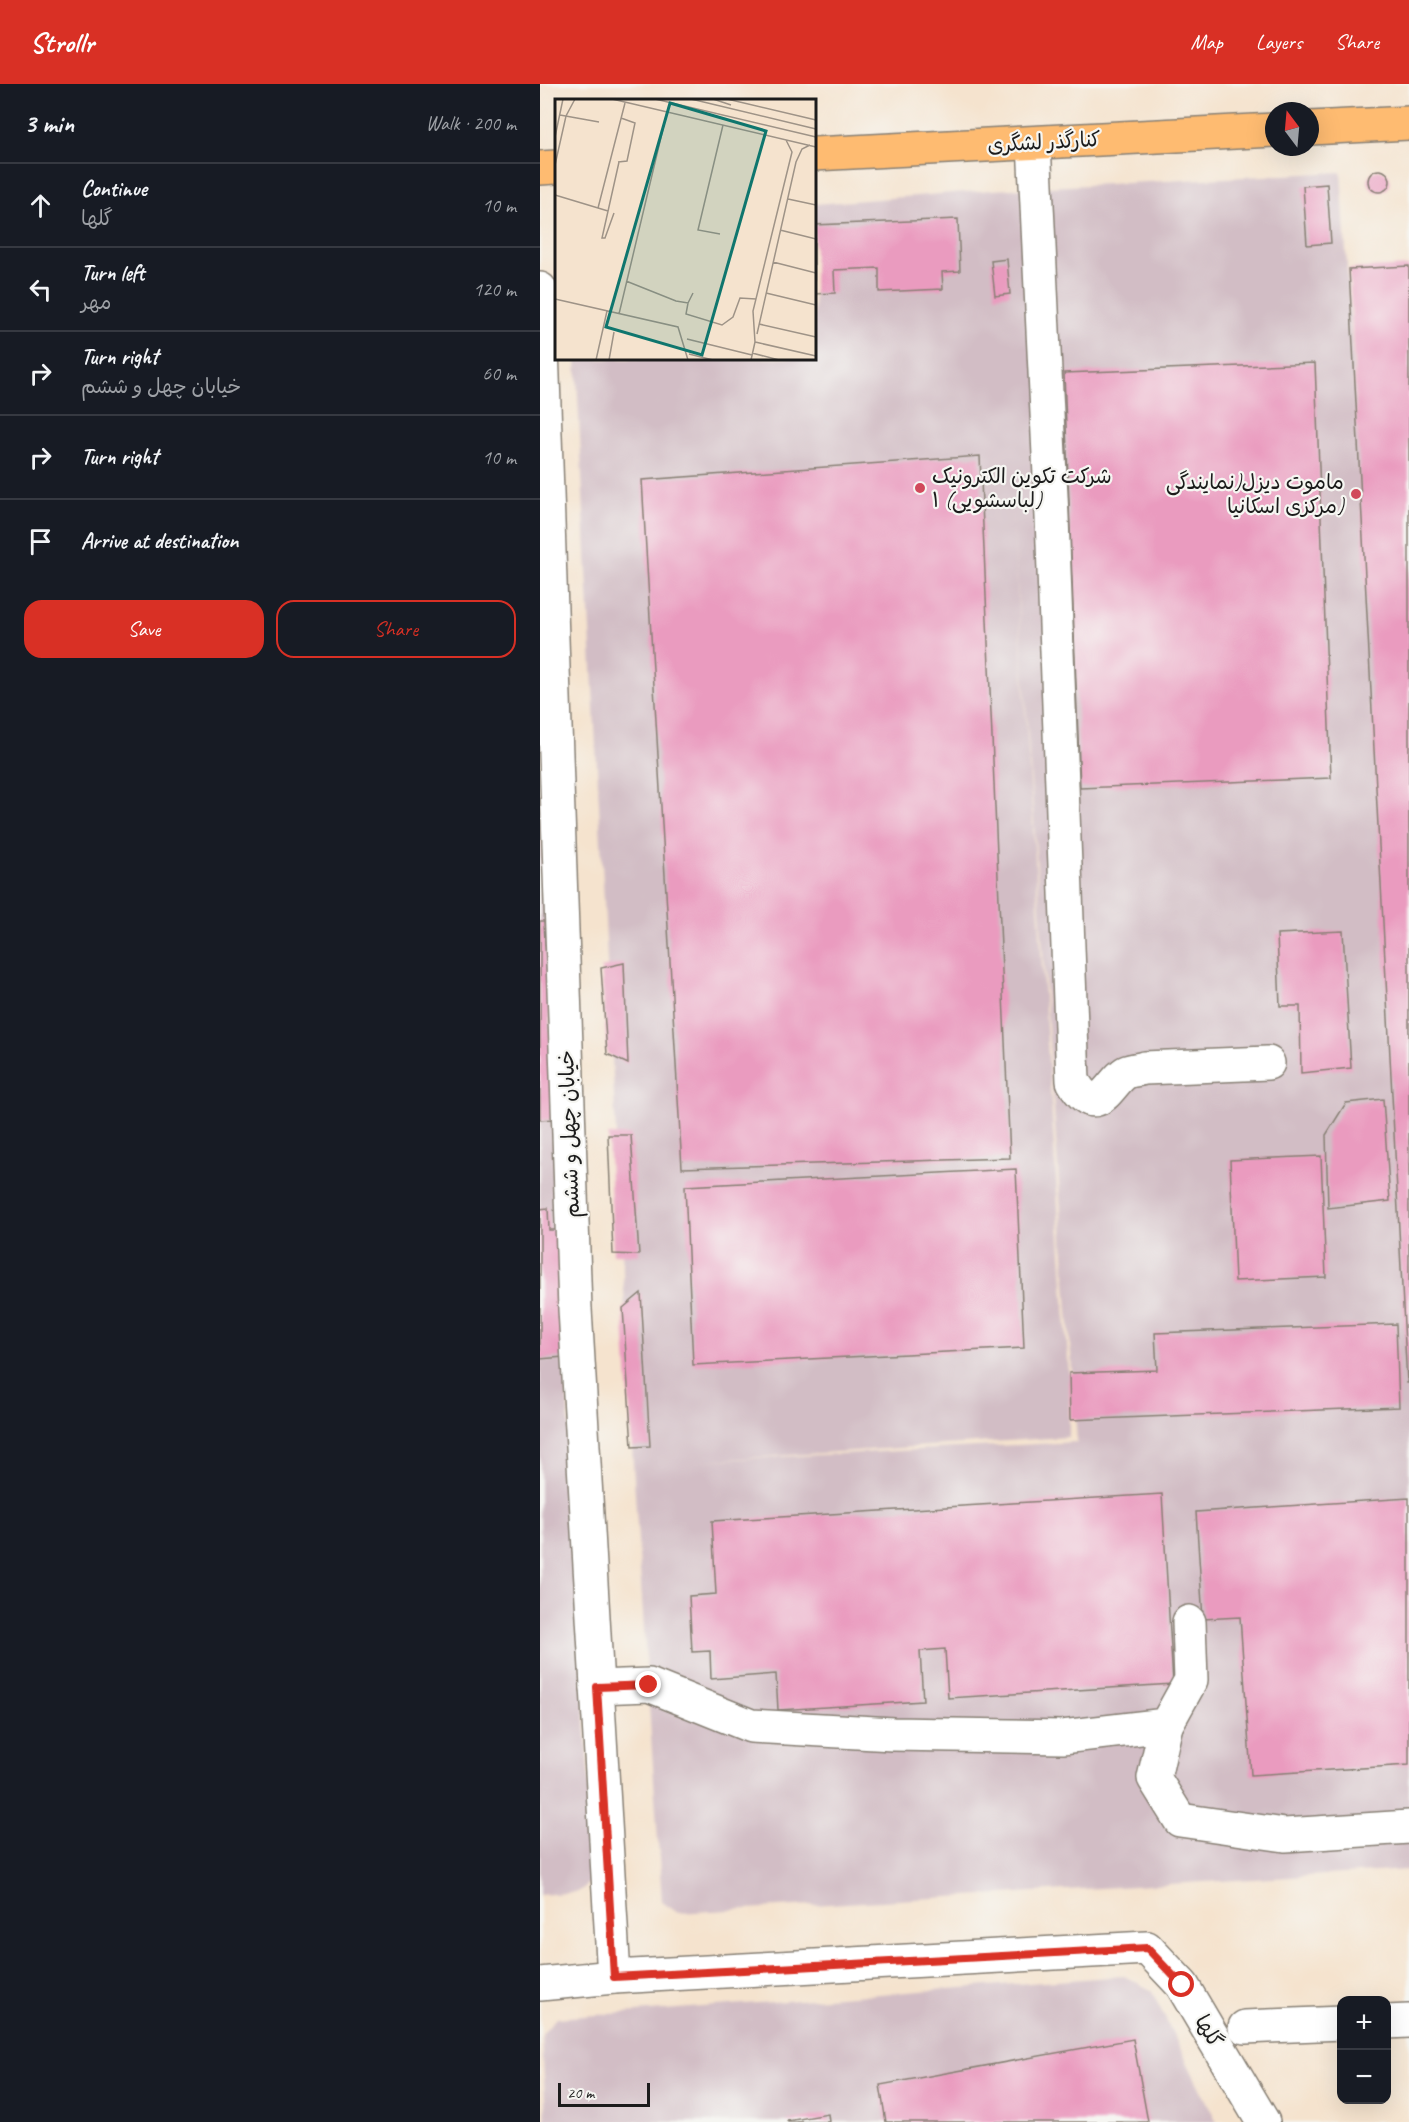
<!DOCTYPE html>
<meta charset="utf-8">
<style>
body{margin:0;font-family:Caveat,"Playpen Sans Arabic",sans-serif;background:#242831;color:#f1f3f6}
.controls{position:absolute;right:18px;bottom:18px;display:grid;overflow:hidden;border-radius:12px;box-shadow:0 6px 24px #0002}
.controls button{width:54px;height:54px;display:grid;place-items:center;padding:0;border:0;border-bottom:2px solid #363941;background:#171b24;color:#f1f3f6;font:30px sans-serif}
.compass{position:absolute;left:725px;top:18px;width:54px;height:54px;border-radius:50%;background:#171b24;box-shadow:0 6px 24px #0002;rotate:344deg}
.scale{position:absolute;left:18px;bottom:15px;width:92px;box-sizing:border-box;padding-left:6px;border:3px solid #1c1c1c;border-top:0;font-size:16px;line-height:21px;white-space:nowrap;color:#1c1c1c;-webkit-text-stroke:4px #f6f6f2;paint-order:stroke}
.stop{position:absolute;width:18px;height:18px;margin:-14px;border:4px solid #d93025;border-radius:50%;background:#fff}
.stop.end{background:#d93025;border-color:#fff;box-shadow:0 2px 6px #0008}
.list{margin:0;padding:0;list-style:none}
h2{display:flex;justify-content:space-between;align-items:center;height:78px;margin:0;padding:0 24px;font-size:26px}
h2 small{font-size:20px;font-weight:400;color:#9ea1a6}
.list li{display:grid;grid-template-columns:39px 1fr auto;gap:18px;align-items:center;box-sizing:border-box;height:84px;padding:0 24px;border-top:2px solid #363941}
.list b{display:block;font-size:22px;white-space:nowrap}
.list p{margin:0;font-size:20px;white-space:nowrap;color:#9ea1a6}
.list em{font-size:20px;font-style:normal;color:#9ea1a6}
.actions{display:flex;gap:12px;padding:18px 24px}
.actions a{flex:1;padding:14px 0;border:2px solid #d93025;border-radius:18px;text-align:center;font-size:21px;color:#d93025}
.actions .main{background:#d93025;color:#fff}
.icon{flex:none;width:33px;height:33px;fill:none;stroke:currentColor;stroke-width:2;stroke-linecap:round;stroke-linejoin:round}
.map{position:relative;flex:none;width:869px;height:2038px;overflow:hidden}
header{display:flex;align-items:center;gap:36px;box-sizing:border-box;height:84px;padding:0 30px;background:#d93025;color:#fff}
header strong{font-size:28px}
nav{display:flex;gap:33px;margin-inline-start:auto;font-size:21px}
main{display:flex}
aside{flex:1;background:#171b24}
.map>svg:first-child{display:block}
</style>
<header>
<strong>Strollr</strong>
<nav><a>Map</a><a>Layers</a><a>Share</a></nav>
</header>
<main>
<aside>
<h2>3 min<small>Walk · 200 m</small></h2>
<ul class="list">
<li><svg class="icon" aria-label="ahead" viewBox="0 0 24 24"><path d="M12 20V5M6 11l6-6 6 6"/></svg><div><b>Continue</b><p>گلها</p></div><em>10 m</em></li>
<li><svg class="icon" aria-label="left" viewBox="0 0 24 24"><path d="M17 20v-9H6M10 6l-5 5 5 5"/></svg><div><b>Turn left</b><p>مهر</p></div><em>120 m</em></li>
<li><svg class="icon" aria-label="right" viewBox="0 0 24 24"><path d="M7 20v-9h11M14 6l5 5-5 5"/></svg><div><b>Turn right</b><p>خیابان چهل و ششم</p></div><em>60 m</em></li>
<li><svg class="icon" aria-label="right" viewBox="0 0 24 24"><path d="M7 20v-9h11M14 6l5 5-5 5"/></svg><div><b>Turn right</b></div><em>10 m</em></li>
<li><svg class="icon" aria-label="arrive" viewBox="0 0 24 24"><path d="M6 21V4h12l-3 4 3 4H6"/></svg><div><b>Arrive at destination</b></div></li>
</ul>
<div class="actions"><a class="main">Save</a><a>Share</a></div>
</aside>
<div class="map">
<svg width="869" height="2038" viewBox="0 0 869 2038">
<rect width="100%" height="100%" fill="#f6f6f2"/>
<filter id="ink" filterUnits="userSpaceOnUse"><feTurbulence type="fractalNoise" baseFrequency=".0167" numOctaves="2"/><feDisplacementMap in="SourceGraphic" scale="12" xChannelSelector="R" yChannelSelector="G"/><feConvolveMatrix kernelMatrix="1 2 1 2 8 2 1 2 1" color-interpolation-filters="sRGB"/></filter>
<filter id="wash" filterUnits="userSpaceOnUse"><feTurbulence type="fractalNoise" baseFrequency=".008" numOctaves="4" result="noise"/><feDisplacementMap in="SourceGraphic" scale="24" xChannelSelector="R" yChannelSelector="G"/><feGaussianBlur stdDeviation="1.35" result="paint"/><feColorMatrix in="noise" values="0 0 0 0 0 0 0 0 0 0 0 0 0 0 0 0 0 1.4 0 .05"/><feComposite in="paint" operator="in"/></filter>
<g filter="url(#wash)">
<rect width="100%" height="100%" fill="#f5e3ce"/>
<g fill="#d2bdc5" fill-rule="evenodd">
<path d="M801 88 869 1157V1786L138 1829 122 1818 93 1380 36 275 274 274 275 120 451 106ZM471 409 537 1358 158 1377 529 1353V1289Z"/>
<path d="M0 705 28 1324 54 1796 38 1808 0 1811Z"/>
<path d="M584 1892 611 1906 677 2038H6L2 1951 16 1934Z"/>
</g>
<g id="blocks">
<g fill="#ea9bbf">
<circle cx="839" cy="97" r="11"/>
<path d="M787 100 791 159 767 161 763 102Z"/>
<path d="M418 135 420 187 402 188 403 205 339 208V184L294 186 295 209 274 210V141Z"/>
<path d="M467 175 470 210 455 212 451 177Z"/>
<path d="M869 182V1299H867L809 185Z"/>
<path d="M775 279 791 694 540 704 524 289Z"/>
<path d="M440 372 470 1074 142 1084 102 396Z"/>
<path d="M0 837H4L14 1035 0 1036Z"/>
<path d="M803 847 811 984 761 989 760 922H740L737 850Z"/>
<path d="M84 879 88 980 67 970 61 884Z"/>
<path d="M843 1015 850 1117 788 1124 786 1051 806 1019Z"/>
<path d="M68 1051H91L99 1171 73 1170Z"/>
<path d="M781 1072 786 1193 695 1197 690 1076Z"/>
<path d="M476 1085 484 1264 153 1281 145 1102Z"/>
<path d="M8 1124 9 1146H17L24 1273 0 1275V1125Z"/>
<path d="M101 1209 110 1362 92 1363 83 1224Z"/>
<path d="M856 1240 859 1323 530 1336 529 1289 617 1286 615 1249Z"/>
<path d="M622 1410 633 1600 408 1614 405 1565 380 1567 383 1617 238 1626 236 1590 171 1595 170 1567 152 1568 149 1512 176 1510 172 1437Z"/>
<path d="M869 1414V1681L711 1691 700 1533 663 1535 656 1428Z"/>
<path d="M593 1955 608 2038H346L340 2001Z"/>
<path d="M288 2030 289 2038H248L247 2037Z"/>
</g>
</g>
</g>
<g filter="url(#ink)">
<use href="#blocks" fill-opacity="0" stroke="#888075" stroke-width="1.5"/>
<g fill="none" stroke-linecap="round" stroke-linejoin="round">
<defs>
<g id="minor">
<path d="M494 59 512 433 533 997C557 1039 569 999 585 989 589 986 599 986 604 984L728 979"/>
<path d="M0 205 35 1225 74 1893"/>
<path d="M57 1603 109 1601 211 1642 353 1650 522 1653 626 1641 651 1596 649 1538"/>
<path d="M626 1641 614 1694 640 1736 745 1751 869 1743"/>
<path d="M0 1900 74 1893 607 1864 642 1901 723 2038"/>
<path d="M846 1938 869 1937"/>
<path d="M705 1943 802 1939"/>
</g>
<g id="major">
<path d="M770 44 869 39"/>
<path d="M274 70 734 46"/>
<path d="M0 84 16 83"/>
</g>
</defs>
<use href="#minor" stroke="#888075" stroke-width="36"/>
<use href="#major" stroke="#888075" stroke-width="36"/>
<use href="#minor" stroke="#fff" stroke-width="33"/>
<use href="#major" stroke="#febb71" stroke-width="33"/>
</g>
</g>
<g fill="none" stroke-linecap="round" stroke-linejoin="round" filter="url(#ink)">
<path stroke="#d93025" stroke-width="8" d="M109 1601 57 1603 74 1893 607 1864 642 1901"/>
</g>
<g fill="#d1495b" stroke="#f6f6f2" stroke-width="2">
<circle cx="380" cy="404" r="6"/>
<circle cx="816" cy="410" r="6"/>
</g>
<g text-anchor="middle" stroke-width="4.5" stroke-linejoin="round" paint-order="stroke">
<g font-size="21" fill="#1c1c1c" stroke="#f6f6f2">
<text transform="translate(504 58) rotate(-3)" y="7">کنارگذر لشگری</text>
<text transform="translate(29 1050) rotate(-92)" y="7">خیابان چهل و ششم</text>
<text transform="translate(669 1947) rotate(60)" y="7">گلها</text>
</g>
<g font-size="21" fill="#1c1c1c" stroke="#f6f6f2" text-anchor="start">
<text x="392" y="399">شرکت تکوین الکترونیک<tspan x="392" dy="24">۱ (لباسشویی)</tspan></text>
<text x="804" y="405" text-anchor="end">ماموت دیزل(نمایندگی<tspan x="804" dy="24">مرکزی اسکانیا)</tspan></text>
</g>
</g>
<g transform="translate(15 15)">
<rect width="261" height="261" fill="#f5e3ce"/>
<path fill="none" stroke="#9e9387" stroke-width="1.5" d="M57 0 261 48M100 0 261 38M136 0 261 30M158 0 176 6M172 0 261 21M5 16 44 23M0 38 8 0M63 63 72 62 80 24 66 19M0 66 11 17 20 0M0 96 53 112M233 100 261 106M43 109 70 4M59 114 50 139H47L64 63M225 131 261 140M165 135 143 131 168 26M218 163 261 174M71 182 121 202 133 204 138 194M211 194 261 206M0 200 123 228 133 261M133 204 131 215 167 226 178 218 185 199 201 200M64 215 112 13M204 225 261 238M202 235 241 63 247 50 255 46M132 240 197 256M200 243 198 212 237 53 231 41M197 254 224 261M134 255 158 261M41 261 52 212M54 261 59 233M196 261 200 243 261 257"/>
<path fill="#0f766e" fill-opacity="0.15" stroke="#0f766e" stroke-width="3" d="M115 4 211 32 147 256 51 228Z"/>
<rect width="261" height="261" fill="none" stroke="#1c1c1c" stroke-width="3"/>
</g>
</svg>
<div class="controls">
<button>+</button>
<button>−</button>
</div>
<svg class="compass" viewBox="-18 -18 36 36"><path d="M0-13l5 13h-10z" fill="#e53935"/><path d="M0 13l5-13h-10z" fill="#9ea1a6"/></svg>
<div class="scale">20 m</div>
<div class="stop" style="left:642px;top:1901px"></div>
<div class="stop end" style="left:109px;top:1601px"></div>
</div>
</main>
